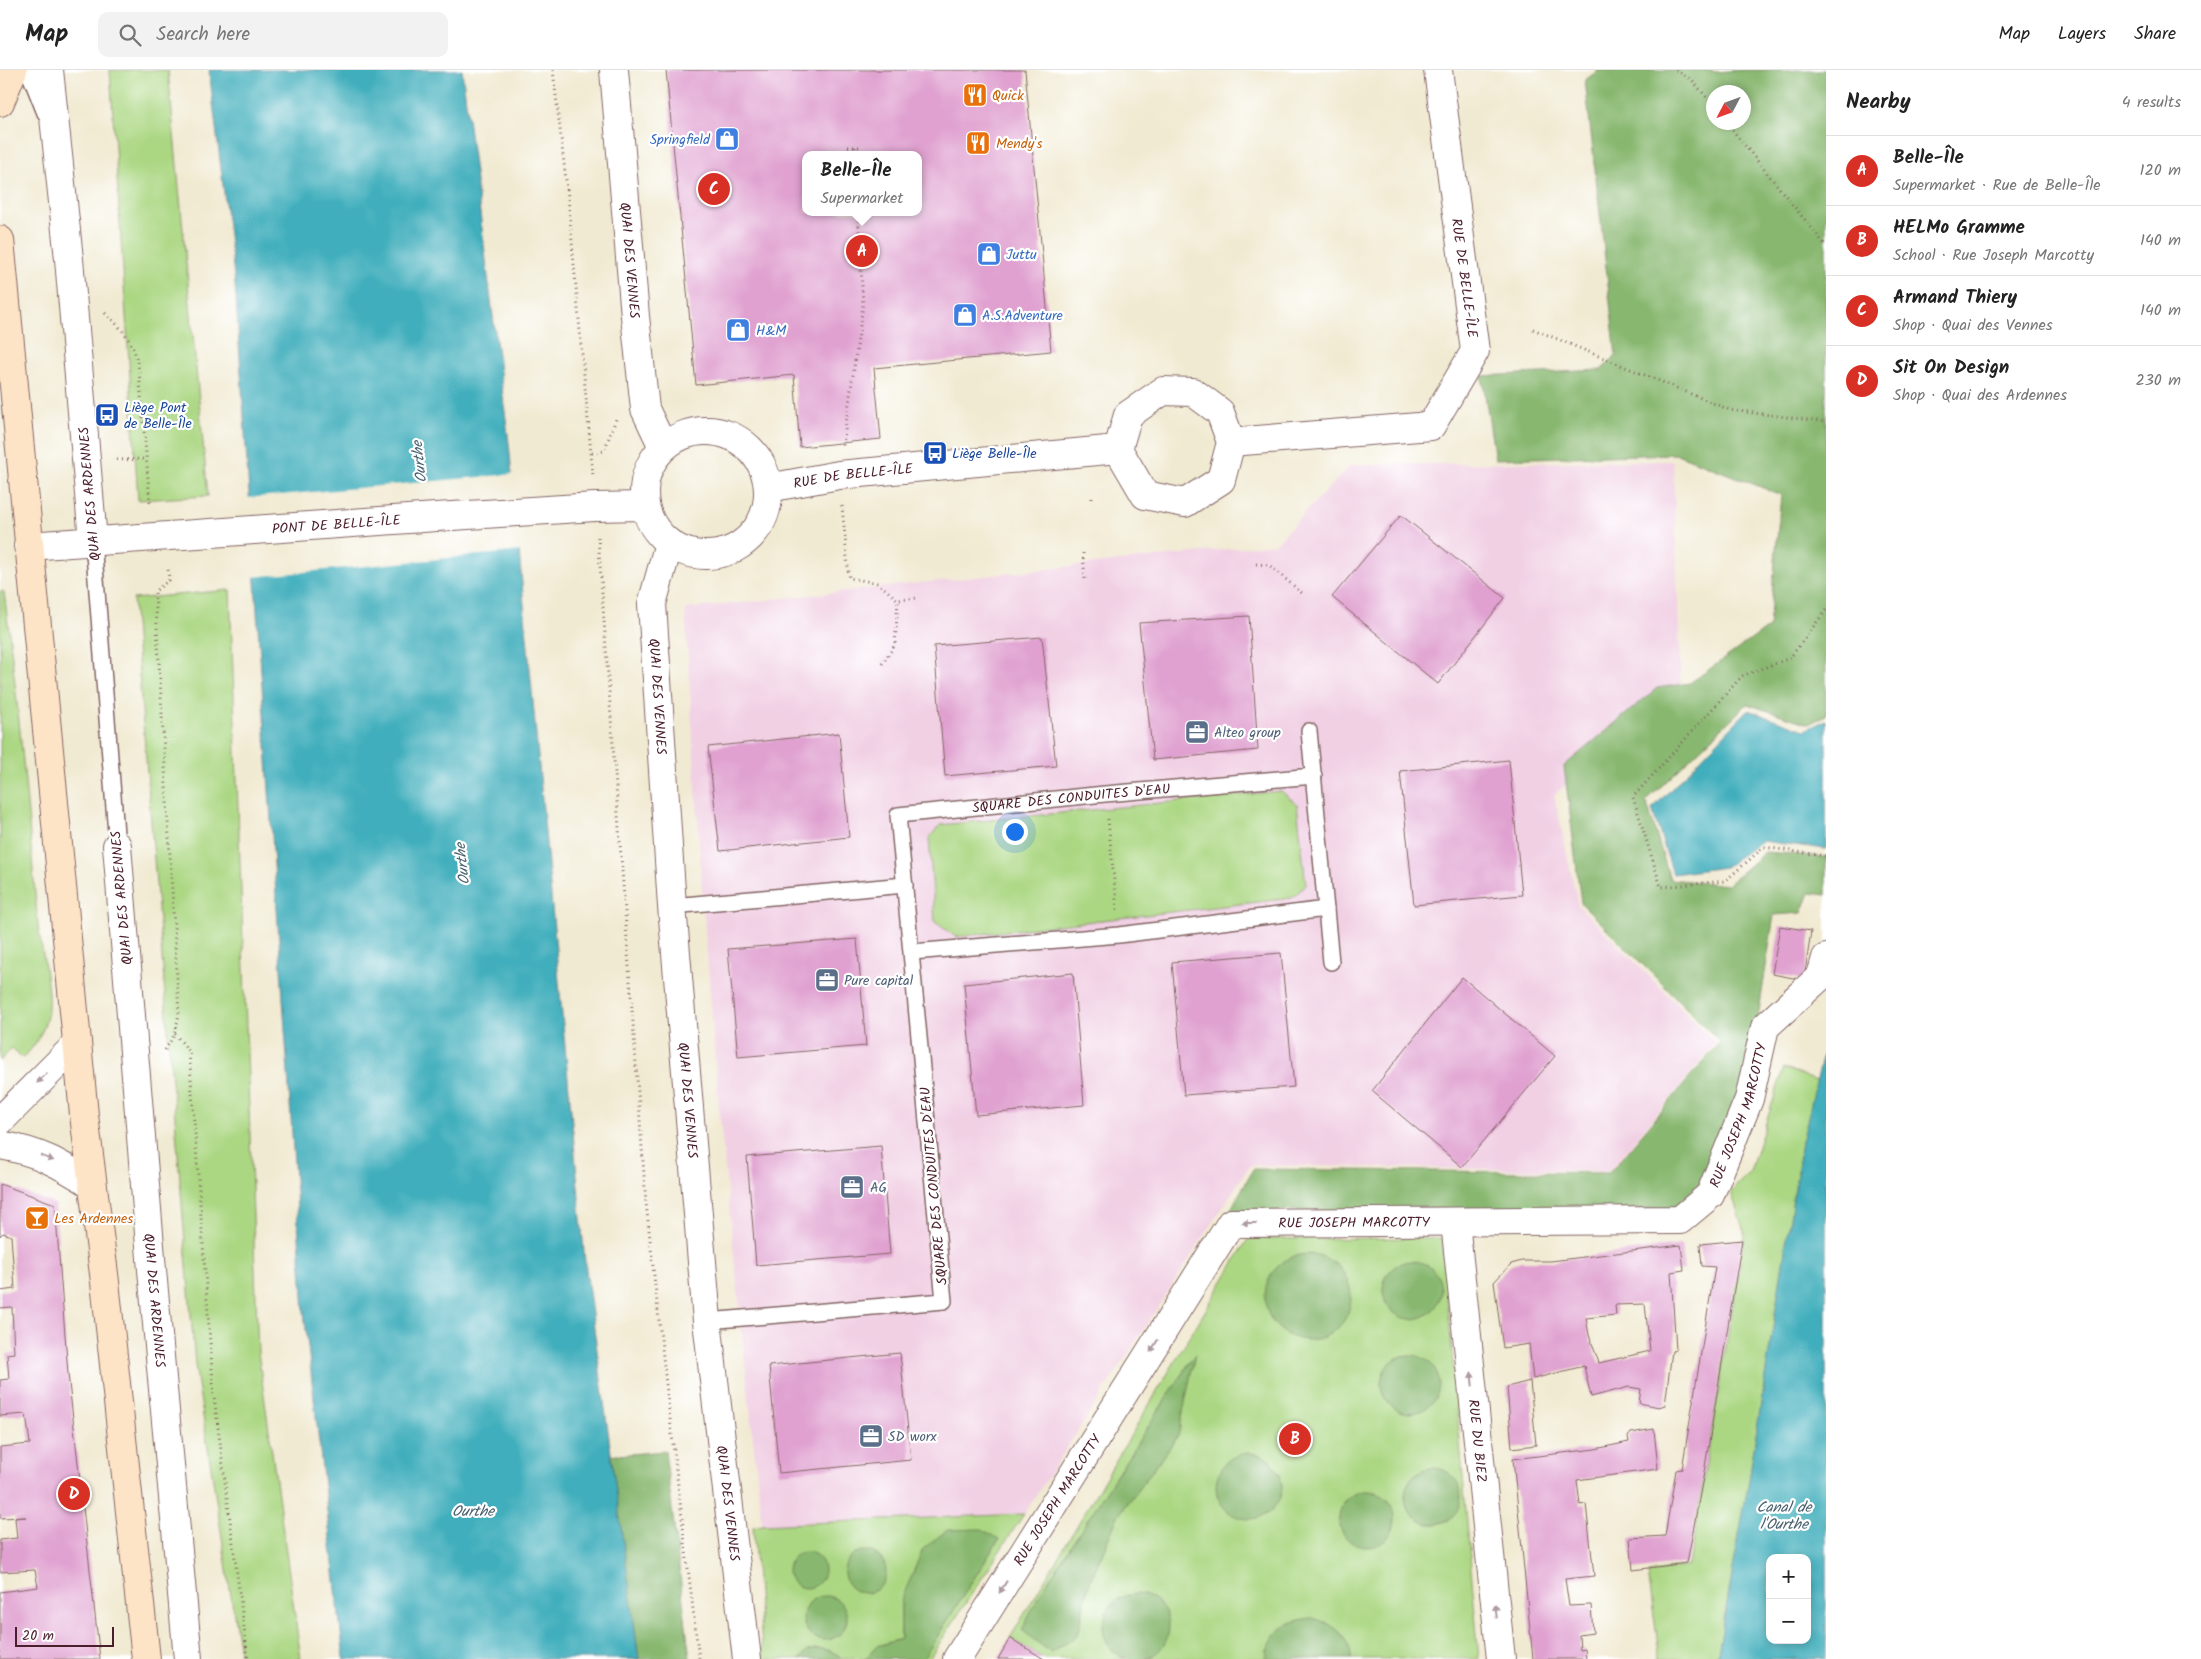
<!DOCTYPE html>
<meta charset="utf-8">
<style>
body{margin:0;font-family:Kalam,sans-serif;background:#f2f2f2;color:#222}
.controls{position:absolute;right:15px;bottom:15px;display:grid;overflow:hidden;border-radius:10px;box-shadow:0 2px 8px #0003}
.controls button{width:45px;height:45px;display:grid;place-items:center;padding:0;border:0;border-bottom:1px solid #e0e0e0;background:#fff;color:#222;font:25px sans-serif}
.compass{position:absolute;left:1706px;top:15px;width:45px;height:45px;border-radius:50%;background:#fff;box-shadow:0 2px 8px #0003;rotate:229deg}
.scale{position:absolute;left:15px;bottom:12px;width:99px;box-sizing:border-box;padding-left:5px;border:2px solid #4a1f2b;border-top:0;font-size:14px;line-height:18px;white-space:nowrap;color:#4a1f2b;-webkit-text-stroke:4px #fff;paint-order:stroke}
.you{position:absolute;left:1014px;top:761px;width:18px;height:18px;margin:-12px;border:4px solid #fff;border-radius:50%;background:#1a73e8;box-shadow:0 0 0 8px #1a73e833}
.badge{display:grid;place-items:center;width:32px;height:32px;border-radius:50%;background:#d93025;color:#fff;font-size:16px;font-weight:700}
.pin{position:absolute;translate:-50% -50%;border:2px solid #fff;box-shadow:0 1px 5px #0006}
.popup{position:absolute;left:802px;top:81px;width:120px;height:65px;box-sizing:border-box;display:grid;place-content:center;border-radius:10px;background:#fff;filter:drop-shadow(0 1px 4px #0005);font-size:16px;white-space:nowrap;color:#767676}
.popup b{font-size:19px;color:#222}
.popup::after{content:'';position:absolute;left:50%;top:100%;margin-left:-10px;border:10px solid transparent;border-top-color:#fff}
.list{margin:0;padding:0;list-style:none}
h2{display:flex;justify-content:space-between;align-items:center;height:65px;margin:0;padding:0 20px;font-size:21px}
h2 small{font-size:16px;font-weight:400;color:#767676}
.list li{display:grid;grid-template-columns:32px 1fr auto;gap:15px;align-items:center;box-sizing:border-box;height:70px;padding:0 20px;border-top:1px solid #e0e0e0}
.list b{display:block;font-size:19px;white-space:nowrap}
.list p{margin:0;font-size:16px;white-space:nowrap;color:#767676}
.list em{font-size:16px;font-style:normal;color:#767676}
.icon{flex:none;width:28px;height:28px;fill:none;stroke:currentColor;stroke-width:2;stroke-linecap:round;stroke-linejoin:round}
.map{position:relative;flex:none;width:1826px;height:1589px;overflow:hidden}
header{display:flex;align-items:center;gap:30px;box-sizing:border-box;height:70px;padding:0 25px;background:#fff;border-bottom:1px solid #e0e0e0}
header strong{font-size:24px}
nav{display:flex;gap:28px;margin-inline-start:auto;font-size:18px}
.search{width:350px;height:45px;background:#f2f2f2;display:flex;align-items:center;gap:12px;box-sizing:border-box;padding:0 18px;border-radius:10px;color:#767676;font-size:19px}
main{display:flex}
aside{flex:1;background:#fff}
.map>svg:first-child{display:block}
</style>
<header>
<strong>Map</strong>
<div class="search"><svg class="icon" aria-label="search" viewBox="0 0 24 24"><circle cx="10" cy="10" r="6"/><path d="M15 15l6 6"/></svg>Search here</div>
<nav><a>Map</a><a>Layers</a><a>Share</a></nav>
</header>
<main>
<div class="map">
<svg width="1826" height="1589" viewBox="0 0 1826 1589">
<rect width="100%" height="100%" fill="#fff"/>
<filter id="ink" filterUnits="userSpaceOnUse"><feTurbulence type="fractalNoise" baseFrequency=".02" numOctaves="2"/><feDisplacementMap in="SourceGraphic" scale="10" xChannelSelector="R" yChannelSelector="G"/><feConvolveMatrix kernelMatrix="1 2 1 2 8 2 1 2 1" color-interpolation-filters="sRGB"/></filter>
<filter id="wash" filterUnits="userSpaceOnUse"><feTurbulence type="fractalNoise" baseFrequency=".0096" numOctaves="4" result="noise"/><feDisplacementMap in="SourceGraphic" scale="20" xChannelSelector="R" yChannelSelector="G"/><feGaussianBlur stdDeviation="1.12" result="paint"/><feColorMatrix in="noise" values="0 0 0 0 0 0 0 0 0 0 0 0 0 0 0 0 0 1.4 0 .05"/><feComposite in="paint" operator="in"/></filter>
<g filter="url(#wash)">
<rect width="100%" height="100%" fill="#f1ead2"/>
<path fill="#f1d0e4" d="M1673 391 1681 619 1554 725 1578 835 1716 973 1609 1101 1250 1095 1024 1444 762 1455 719 1040 702 818 685 539 1275 474 1351 395Z"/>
<g fill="#abd782" stroke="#7a7b56" fill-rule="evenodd">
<path d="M110 0H168L208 426 138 430Z"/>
<path d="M230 520 258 1282 301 1589H241L195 1295 133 529Z"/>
<path d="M0 521 4 522C18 630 28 738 37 847 40 876 52 919 47 946 44 962 34 977 23 988L12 978 0 991Z"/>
<path d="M1281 721 1297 734 1306 815 1292 828 956 867 935 852 929 768 940 755Z"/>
<path d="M1784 998 1819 1012 1802 1072 1749 1410 1717 1589H1660L1648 1503 1689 1495 1745 1164 1731 1122 1750 1101Z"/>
<path d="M1442 1168 1479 1589H1351V1586L1267 1580 1266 1589H1147L1154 1586 1121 1587 1126 1589H1044L1010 1568 1248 1169ZM1194 1286 1178 1366 1118 1446 1088 1516 1077 1566 1023 1561 1041 1522ZM1249 1383C1283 1388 1291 1421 1267 1443L1218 1428C1212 1408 1225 1399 1238 1385ZM1357 1422H1377L1389 1431 1339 1453C1339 1438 1344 1429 1357 1422ZM1407 1438 1449 1450C1432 1458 1418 1454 1407 1438Z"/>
<path d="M1024 1444 929 1589H923L999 1469 901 1531V1569L877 1576 865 1589H841C829 1576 812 1575 800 1589H763L753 1457 762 1455Z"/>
</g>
<g fill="#88b870" stroke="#696c4e" fill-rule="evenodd">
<path d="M1599 0H1711L1715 2 1741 0H1826V645L1809 654 1747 634 1646 731 1670 809 1727 815 1765 782 1826 787V825L1810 823 1802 843 1774 845 1757 954 1740 1027 1699 1114 1673 1139 1230 1141 1253 1099 1609 1103 1720 972 1581 833 1564 696 1657 618 1690 613 1769 557 1781 425 1677 384 1495 389 1482 306 1601 300 1616 286 1585 10ZM1714 22H1744V52H1714Z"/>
<circle cx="1308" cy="1227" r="43"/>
<circle cx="1412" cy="1220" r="29"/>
<path d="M1195 1284 1178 1366 1118 1446 1088 1516 1077 1566 1051 1583 1022 1560 1041 1522Z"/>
<circle cx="1410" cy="1314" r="29"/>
<path d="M665 1381 690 1589H620L595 1387Z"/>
<circle cx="1249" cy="1416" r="33"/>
<circle cx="1433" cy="1426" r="28"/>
<circle cx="1367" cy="1449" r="28"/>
<path d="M982 1459 999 1469 923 1589H865L877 1576 901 1569V1531L923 1479 947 1460Z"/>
<circle cx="865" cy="1502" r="21"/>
<circle cx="806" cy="1500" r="18"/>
<circle cx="1136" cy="1557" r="33"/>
<circle cx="825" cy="1548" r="22"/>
<path d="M1312 1548C1333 1553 1351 1566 1351 1589H1266C1269 1562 1287 1550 1312 1548Z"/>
<path d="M816 1579C827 1579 834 1581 841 1589H800L807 1581Z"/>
</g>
<g fill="#40aebc" stroke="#456674" fill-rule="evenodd">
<path d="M209 0H462L509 373 585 1192 639 1589H344L304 1242 235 214Z"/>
<path d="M1748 640 1805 660 1826 650V779L1762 771 1725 797 1673 804 1652 739Z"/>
<path d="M1826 971V1589H1717L1749 1410 1802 1072ZM1770 1488H1807V1570H1770Z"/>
</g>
<path fill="#f1ead2" d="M514 404 521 481 252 507 247 428Z"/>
<g id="blocks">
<g fill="#e0a1d0" fill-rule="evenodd">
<path d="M666 0H1025L1051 281 874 298 881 369 800 377 794 305 696 315ZM806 85H918V142H806Z"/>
<path d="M1401 445 1505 528 1438 614 1332 527Z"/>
<path d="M1249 546 1258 680 1153 690 1139 553Z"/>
<path d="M1042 567 1056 696 945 706 934 576Z"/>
<path d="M839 663 849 767 720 781 708 677Z"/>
<path d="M1509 690 1522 825 1414 835 1400 701Z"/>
<path d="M1780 856 1811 861 1804 910 1772 904Z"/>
<path d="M857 869 866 976 738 987 728 879Z"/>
<path d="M1281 883 1294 1017 1184 1025 1172 892Z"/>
<path d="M1073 903 1084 1035 976 1045 964 914Z"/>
<path d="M1462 907 1555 986 1462 1097 1372 1021Z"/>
<path d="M881 1076 890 1184 756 1195 747 1087Z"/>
<path d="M0 1114 55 1134 68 1304 100 1589H0V1522L38 1517 35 1500 0 1502V1470L17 1468 15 1448 26 1447 0 1448V1377L30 1374 26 1344 0 1346V1310L9 1309 7 1284 14 1283 12 1237 0 1238V1221L15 1219 11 1166 3 1163 0 1166Z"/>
<path d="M1742 1170 1705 1397 1687 1493 1633 1500 1630 1468 1665 1466 1676 1400 1682 1399 1715 1197 1702 1196 1700 1174Z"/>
<path d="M1681 1175 1684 1200 1671 1202 1676 1280 1672 1281 1665 1335 1659 1337 1639 1333 1641 1319 1629 1317 1591 1327 1584 1296 1533 1309 1529 1274 1503 1278 1494 1212 1511 1194 1522 1191H1551ZM1645 1234 1650 1281 1599 1293 1589 1265 1586 1248 1616 1245 1615 1235Z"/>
<path d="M900 1283 911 1390 779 1403 769 1296Z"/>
<path d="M1530 1311 1536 1375 1512 1378 1507 1317Z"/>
<path d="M1654 1359 1658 1399 1577 1410 1580 1435 1586 1434 1594 1506 1565 1509 1569 1536 1591 1535 1593 1563 1579 1565 1580 1580 1585 1579 1586 1589H1533L1513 1389 1595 1379 1629 1372 1628 1367 1631 1363Z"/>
<path d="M1010 1568 1044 1589H998Z"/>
</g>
</g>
</g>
<g filter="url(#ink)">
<use href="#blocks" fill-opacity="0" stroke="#846665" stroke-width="1"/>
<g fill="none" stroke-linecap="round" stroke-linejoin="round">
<defs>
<g id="lane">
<path d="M28 0 45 43"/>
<path d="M93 471 117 776"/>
<path d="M1309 661 1331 892"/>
<path d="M672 836 905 815"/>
<path d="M912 882 1119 865 1326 839"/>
<path id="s1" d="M707 1251 944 1231 898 745 1105 724 1314 706"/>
</g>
<g id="street">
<path d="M49 0 69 189 93 471"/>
<path id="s2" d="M614 0 635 246 645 339 663 377"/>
<path d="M1163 321 1193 322 1220 342 1231 372 1221 410 1185 433 1145 425 1118 379 1128 345Z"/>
<circle cx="706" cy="423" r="62"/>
<path d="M1231 372 1431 356 1475 281 1438 0"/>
<path id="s3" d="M768 418 839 405 1118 379"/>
<path id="s4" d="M669 473 652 534 672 836 707 1251 747 1589"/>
<path id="s5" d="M28 476 436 447 595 437 644 436"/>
<path id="s6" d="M117 776 152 1200 188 1589"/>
<path d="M0 1051 77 974"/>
<path d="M0 1075C40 1082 58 1093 92 1114"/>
<path id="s7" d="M1455 1152 1501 1589"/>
<path id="s8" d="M957 1589 1231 1153 1680 1150 1710 1125 1749 1029 1765 957 1821 906 1826 888"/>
</g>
<g id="secondary">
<path d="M0 32 13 0"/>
<path d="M0 170 84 1045 105 1212 146 1589"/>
</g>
</defs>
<use href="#lane" stroke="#846665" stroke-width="18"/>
<use href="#street" stroke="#846665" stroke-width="30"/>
<use href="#secondary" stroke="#846665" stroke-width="30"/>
<g stroke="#846665" stroke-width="3" stroke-dasharray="1 4" stroke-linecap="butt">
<path d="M553 0 568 127 593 406"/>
<path d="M1676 0 1692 10 1714 36"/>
<path d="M1726 52 1826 176"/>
<path d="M848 77H863"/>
<path d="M855 77V85"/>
<path d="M105 243C126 263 133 270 139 300L150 432 153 435"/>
<path d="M1533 259 1730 340 1826 352"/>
<path d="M843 375 863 235 858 142"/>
<path d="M592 383 604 381 616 349"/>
<path d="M117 390 146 389"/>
<path d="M1092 428V430"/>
<path d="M842 436 849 508 878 513 898 530"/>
<path d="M598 467 646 1133 668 1332 699 1589"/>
<path d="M1083 483 1085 510"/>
<path d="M1256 494 1269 495 1303 524"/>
<path d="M1826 540 1790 588 1742 606 1633 727 1661 817 1725 811 1764 777 1826 786"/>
<path d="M882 594 895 575 898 530 917 528"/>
<path d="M1108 749 1117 840"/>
<path d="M175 964 189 981 214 1326 248 1589"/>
<path d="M165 980 175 964 179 944 155 521 169 510 168 498"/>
</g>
<use href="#lane" stroke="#fff" stroke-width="15"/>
<use href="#street" stroke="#fff" stroke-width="28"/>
<use href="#secondary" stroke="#fee4c6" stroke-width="28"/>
</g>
<defs><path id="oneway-solid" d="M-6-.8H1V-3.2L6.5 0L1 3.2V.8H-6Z" transform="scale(1.25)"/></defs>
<g fill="#ae9aa0">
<use href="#oneway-solid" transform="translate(42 1008) rotate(135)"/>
<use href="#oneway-solid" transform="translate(47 1088) rotate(22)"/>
<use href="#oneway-solid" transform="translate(1249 1153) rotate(180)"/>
<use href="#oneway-solid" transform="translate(1154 1276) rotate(122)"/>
<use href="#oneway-solid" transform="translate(1472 1309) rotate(-96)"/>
<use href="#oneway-solid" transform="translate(1003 1517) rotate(122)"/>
<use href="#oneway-solid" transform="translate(1496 1541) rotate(-96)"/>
</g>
</g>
<defs>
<symbol id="restaurant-square" viewBox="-11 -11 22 22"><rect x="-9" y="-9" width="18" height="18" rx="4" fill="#e8710a" stroke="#fff"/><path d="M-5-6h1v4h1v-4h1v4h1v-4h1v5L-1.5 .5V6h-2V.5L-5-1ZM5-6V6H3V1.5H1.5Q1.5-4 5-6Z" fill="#fff"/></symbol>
<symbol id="shop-square" viewBox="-11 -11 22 22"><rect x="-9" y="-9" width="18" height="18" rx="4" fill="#3f7fe0" stroke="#fff"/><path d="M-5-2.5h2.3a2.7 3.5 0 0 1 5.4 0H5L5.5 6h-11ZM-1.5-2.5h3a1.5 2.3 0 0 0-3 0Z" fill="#fff"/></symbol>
<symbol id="bus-square" viewBox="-11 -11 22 22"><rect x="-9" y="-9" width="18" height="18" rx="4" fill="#1a4fb4" stroke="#fff"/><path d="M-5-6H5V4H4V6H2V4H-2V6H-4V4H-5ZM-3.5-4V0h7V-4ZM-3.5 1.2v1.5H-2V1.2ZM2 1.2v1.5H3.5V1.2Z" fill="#fff"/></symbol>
<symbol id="office-square" viewBox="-11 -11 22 22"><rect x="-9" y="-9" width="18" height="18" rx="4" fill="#5c6f8a" stroke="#fff"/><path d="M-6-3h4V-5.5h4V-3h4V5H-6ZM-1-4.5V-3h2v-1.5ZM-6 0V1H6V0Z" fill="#fff"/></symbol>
<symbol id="bar-square" viewBox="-11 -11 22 22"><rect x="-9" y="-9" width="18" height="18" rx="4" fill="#e8710a" stroke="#fff"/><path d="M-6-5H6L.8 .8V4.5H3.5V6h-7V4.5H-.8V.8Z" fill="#fff"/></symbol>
</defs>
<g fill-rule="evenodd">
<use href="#restaurant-square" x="961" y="11" width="28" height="28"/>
<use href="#shop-square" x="713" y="55" width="28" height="28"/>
<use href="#restaurant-square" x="964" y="59" width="28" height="28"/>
<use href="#shop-square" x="975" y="170" width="28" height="28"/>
<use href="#shop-square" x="951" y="231" width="28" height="28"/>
<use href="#shop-square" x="724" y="246" width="28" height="28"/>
<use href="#bus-square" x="93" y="331" width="28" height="28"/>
<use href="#bus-square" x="921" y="369" width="28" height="28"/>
<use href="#office-square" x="1183" y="648" width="28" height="28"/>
<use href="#office-square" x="813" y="896" width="28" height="28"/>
<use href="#office-square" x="838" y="1103" width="28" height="28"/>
<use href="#bar-square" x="23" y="1134" width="28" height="28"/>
<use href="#office-square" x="857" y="1352" width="28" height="28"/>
</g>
<g text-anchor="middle" stroke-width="4.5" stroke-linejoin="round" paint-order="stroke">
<g font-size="14" fill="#c56008" stroke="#fff" text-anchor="start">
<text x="992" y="30">Quick</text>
<text x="996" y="78">Mendy's</text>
<text x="54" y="1153">Les Ardennes</text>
</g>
<g font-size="14" fill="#366cbe" stroke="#fff" text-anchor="start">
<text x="710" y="74" text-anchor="end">Springfield</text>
<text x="1006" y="189">Juttu</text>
<text x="982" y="250">A.S.Adventure</text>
<text x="756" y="265">H&amp;M</text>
</g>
<g font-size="14" fill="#4a1f2b" stroke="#fff">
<text dy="5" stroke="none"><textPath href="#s2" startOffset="191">QUAI DES VENNES</textPath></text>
<text transform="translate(1465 208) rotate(82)" y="5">RUE DE BELLE-ÎLE</text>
<text dy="5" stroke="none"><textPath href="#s3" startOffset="86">RUE DE BELLE-ÎLE</textPath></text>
<text transform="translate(89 424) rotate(-95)" y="5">QUAI DES ARDENNES</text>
<text dy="5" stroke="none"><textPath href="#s5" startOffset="309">PONT DE BELLE-ÎLE</textPath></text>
<text dy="5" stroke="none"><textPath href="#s4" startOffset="156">QUAI DES VENNES</textPath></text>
<text dy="5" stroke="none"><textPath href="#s1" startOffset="900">SQUARE DES CONDUITES D'EAU</textPath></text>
<text transform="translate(121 828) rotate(-95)" y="5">QUAI DES ARDENNES</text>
<text dy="5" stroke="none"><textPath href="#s4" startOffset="561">QUAI DES VENNES</textPath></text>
<text dy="5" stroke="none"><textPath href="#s8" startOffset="1088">RUE JOSEPH MARCOTTY</textPath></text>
<text transform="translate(933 1116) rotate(-95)" y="5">SQUARE DES CONDUITES D'EAU</text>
<text dy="5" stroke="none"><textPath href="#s8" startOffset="638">RUE JOSEPH MARCOTTY</textPath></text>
<text dy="5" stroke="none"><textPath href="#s6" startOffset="456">QUAI DES ARDENNES</textPath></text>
<text dy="5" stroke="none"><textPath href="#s7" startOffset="220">RUE DU BIEZ</textPath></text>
<text dy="5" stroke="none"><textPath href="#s8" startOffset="188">RUE JOSEPH MARCOTTY</textPath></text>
<text dy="5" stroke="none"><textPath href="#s4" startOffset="966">QUAI DES VENNES</textPath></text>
</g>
<g font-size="14" fill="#164399" stroke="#fff" text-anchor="start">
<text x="124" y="342">Liège Pont<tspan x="124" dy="16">de Belle-Île</tspan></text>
<text x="952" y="388">Liège Belle-Île</text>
</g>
<g font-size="14" fill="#4e5e75" stroke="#fff" text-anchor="start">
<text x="1214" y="667">Alteo group</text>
<text x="844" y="915">Pure capital</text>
<text x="870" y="1122">AG</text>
<text x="888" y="1371">SD worx</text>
</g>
<g font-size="15" font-style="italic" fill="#465f6c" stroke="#fff">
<text transform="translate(419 392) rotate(-96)" y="5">Ourthe</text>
<text transform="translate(462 794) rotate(-96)" y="5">Ourthe</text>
<text x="1784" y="1442">Canal de<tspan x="1784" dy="17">l'Ourthe</tspan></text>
<text x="473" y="1446">Ourthe</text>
</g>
</g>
</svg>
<div class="controls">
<button>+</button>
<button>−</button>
</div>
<svg class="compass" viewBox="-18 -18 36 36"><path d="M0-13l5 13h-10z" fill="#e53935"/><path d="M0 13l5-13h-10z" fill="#767676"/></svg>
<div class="scale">20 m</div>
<div class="you"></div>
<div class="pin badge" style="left:862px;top:181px">A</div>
<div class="popup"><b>Belle-Île</b>Supermarket</div>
<div class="pin badge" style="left:1295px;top:1369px">B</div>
<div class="pin badge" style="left:714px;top:119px">C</div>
<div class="pin badge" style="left:74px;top:1424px">D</div>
</div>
<aside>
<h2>Nearby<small>4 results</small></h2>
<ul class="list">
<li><span class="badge">A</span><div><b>Belle-Île</b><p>Supermarket · Rue de Belle-Île</p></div><em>120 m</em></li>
<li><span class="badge">B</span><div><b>HELMo Gramme</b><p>School · Rue Joseph Marcotty</p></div><em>140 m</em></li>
<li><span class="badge">C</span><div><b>Armand Thiery</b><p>Shop · Quai des Vennes</p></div><em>140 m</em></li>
<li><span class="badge">D</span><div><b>Sit On Design</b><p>Shop · Quai des Ardennes</p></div><em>230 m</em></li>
</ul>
</aside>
</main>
